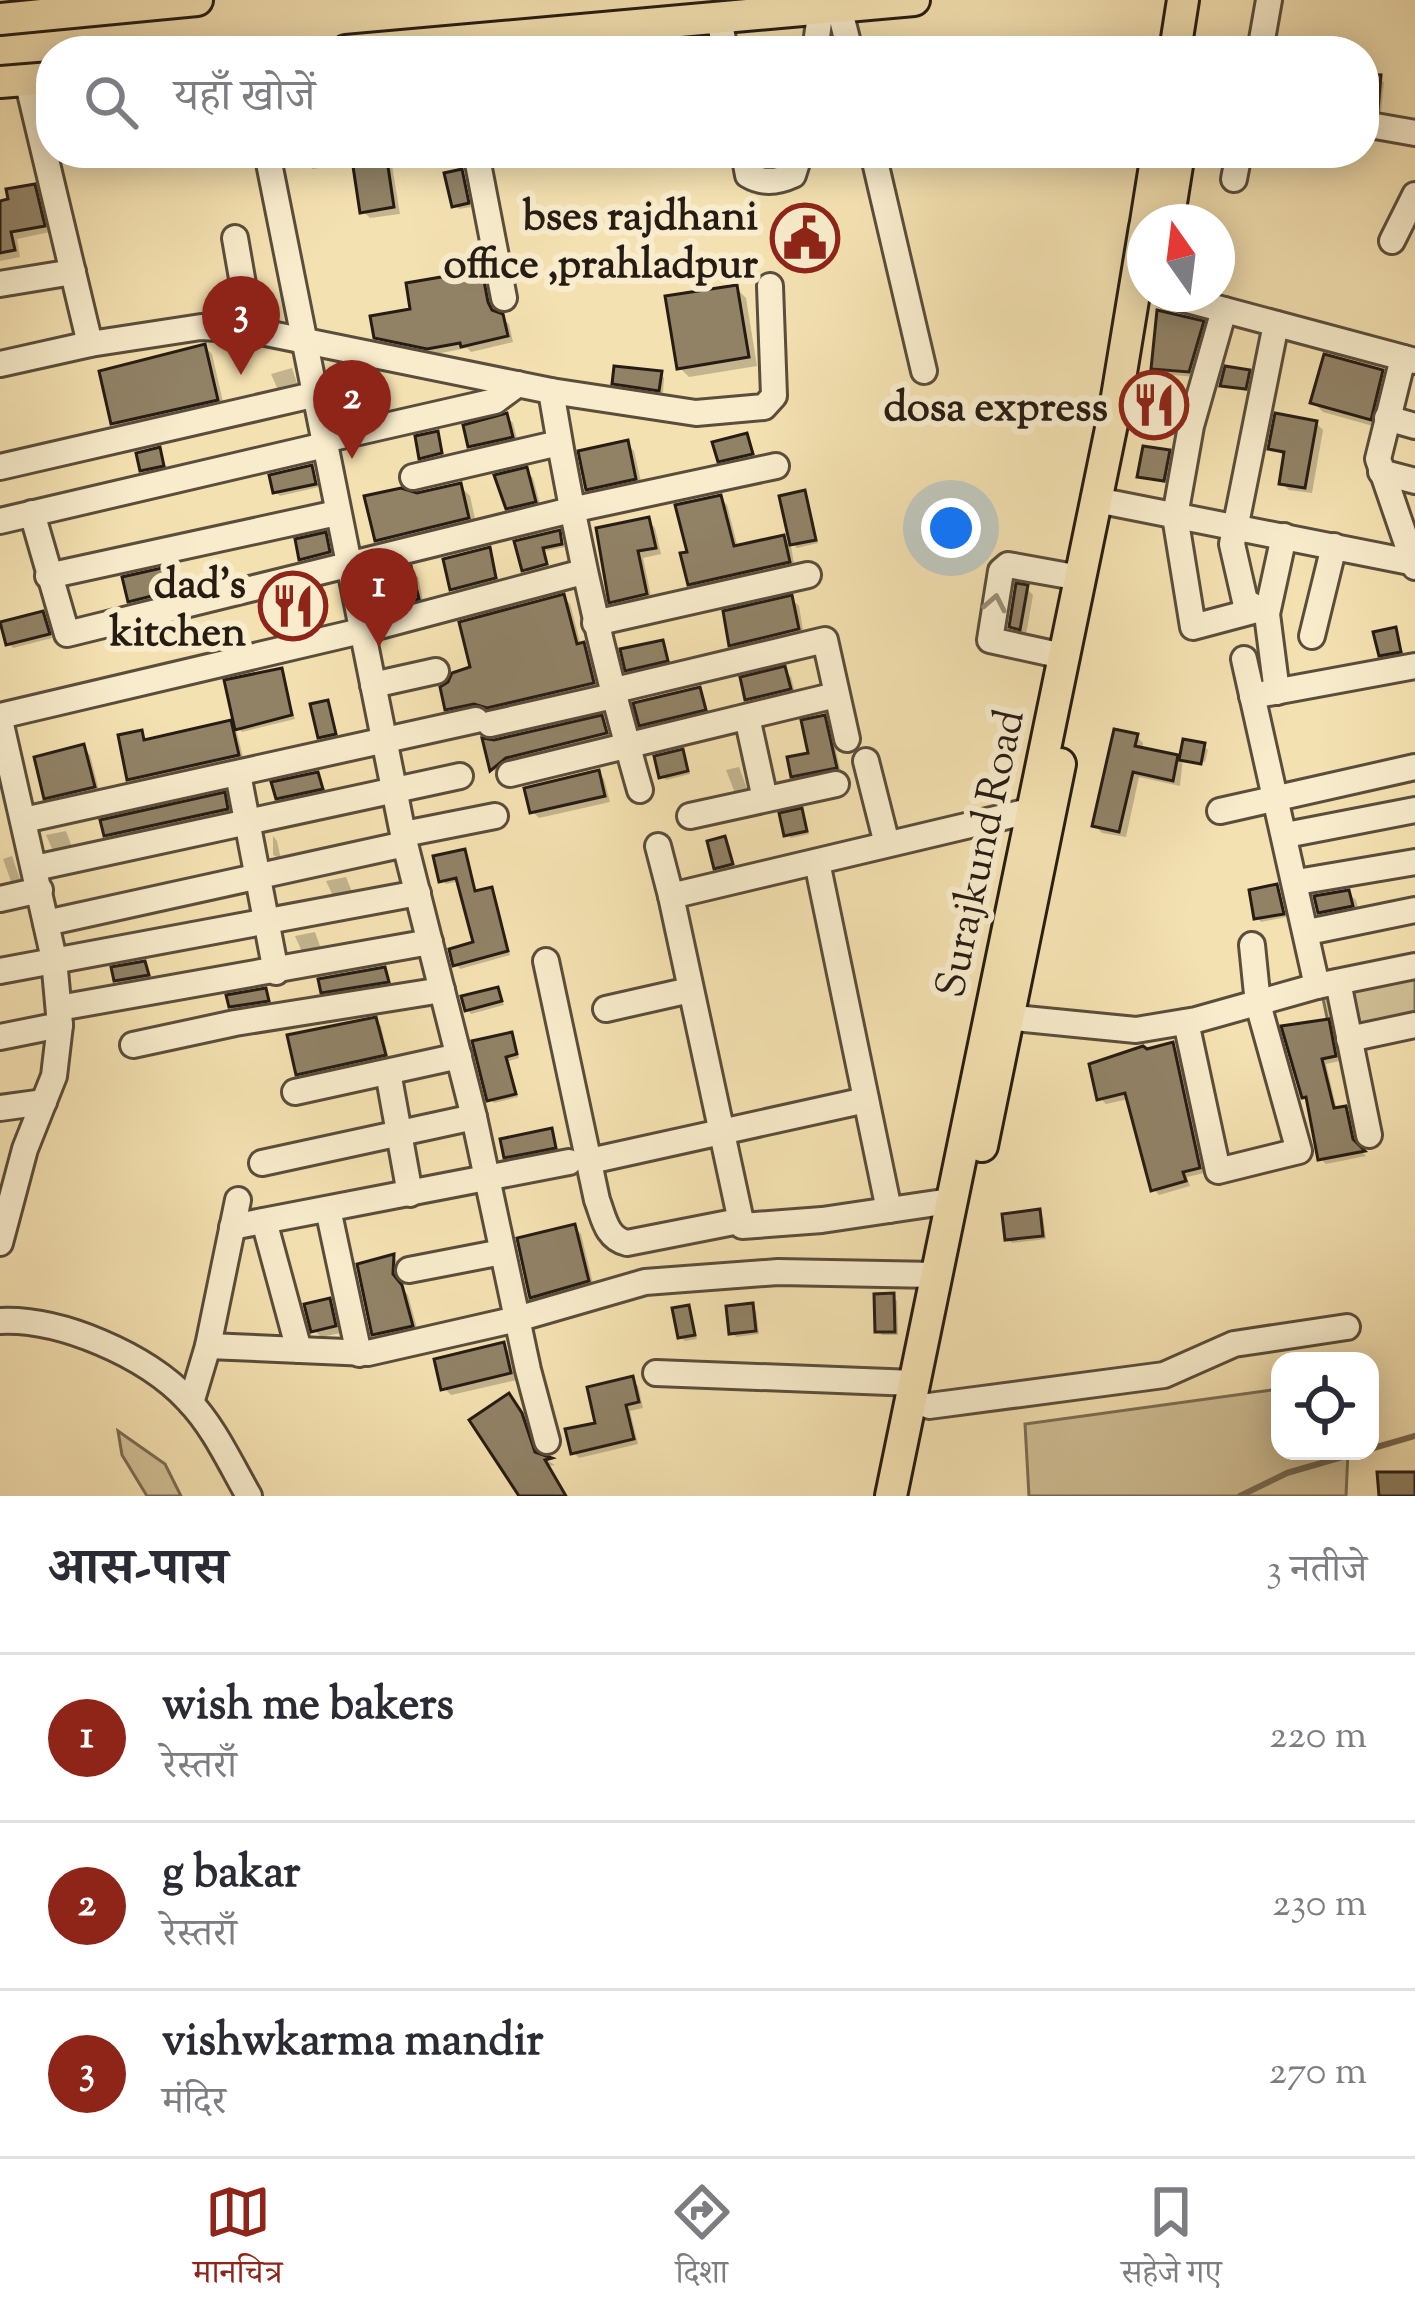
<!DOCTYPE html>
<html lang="hi">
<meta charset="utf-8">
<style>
body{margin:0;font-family:"Sorts Mill Goudy","Noto Serif Devanagari",serif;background:#f7f7f7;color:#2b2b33}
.controls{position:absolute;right:36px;bottom:36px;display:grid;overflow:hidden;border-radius:24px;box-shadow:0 6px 30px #0003}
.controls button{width:108px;height:108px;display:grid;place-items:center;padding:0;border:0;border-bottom:3px solid #e1e1e2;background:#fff;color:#2b2b33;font:60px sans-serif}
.compass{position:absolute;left:1127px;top:204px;width:108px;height:108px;border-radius:50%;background:#fff;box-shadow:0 6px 30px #0003;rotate:346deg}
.you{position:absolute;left:951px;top:528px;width:42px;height:42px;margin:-30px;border:9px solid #fff;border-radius:50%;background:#1a73e8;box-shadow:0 0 0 18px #1a73e833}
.badge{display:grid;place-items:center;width:78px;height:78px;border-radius:50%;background:#8f2418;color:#fff;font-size:39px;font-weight:700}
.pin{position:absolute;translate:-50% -99px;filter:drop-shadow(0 3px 6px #0008)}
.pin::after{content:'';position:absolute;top:63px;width:42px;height:36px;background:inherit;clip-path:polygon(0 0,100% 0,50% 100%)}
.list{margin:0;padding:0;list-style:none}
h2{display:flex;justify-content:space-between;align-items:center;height:156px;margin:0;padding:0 48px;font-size:51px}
h2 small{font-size:39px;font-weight:400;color:#7c7c81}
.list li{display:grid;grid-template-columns:78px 1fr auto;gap:36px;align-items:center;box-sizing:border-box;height:168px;padding:0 48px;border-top:3px solid #e1e1e2}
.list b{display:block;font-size:45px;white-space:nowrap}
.list p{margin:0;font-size:39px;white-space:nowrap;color:#7c7c81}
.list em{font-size:39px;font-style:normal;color:#7c7c81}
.icon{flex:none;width:66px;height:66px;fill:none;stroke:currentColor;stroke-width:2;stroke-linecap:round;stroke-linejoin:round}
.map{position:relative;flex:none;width:1415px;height:1496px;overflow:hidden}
.search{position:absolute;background:#fff;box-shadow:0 6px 30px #0003;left:36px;right:36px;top:36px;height:132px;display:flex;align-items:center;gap:30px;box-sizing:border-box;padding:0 42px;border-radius:48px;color:#7c7c81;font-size:45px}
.sheet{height:660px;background:#fff}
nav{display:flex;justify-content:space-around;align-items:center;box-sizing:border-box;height:168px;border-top:3px solid #e1e1e2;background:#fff;font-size:33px;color:#7c7c81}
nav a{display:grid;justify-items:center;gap:6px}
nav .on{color:#8f2418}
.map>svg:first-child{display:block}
</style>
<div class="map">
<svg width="1415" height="1496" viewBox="0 0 1415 1496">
<rect width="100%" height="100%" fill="#f4e1b1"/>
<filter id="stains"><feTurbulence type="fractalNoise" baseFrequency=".00167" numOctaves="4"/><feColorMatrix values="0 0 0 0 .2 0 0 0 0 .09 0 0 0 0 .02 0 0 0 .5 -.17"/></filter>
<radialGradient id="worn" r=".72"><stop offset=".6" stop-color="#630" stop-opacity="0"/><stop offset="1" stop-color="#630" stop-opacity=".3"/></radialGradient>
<g fill="#d1c096" stroke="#7c6e55" stroke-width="3">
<path d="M1415 974V1025L1332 1041 1321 989Z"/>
<path d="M1280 1389V1451H1348L1346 1496H1029L1025 1424Z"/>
<path d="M118 1431 165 1464 181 1496H147L122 1455Z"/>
</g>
<g fill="#0003">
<path d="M1364 52 1370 56 1373 77 1384 82 1381 112H1364Z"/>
<path d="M303 153H390L400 214 370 218 363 211 355 163 312 169Z"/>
<path d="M461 172 471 207 459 209 455 205Z"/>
<path d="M34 187 41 194 50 232 17 239 20 257 0 261V204Z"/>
<path d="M481 274 488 280 494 312 509 324 513 342 471 352 467 348 436 354 384 344 377 337Z"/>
<path d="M736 288 746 298 757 366 689 377 679 367Z"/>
<path d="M1202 324 1209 331 1196 377 1161 374 1154 367Z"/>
<path d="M205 347 212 354 224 406 121 430 114 423Z"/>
<path d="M292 368 298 386 278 390 271 374Z"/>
<path d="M1249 372 1253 376 1250 392 1223 385Z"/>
<path d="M1382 372 1392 382 1380 428 1323 412 1313 402Z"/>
<path d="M660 373 664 378 663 393 619 387 615 382Z"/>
<path d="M506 416 513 423 518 443 478 453 471 446Z"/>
<path d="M1316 423 1323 430 1312 493 1289 490 1282 483 1287 457 1271 448Z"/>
<path d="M437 434 444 457 426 461 422 457Z"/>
<path d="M746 436 755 458 724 464 720 460Z"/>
<path d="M627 444 634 451 642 486 595 496 588 489Z"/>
<path d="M159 450 167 469 147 474 143 470Z"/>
<path d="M1169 452 1173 457 1168 484 1140 476Z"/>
<path d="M312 468 319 487 280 496 276 492Z"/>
<path d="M526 471 533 478 541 508 516 514 509 507Z"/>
<path d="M460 486 470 496 477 528 387 550 378 540 417 496Z"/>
<path d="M804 493 818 543 797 548 793 544Z"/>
<path d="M720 498 727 505 738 548 783 539 791 546 795 569 697 591 690 584 691 554Z"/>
<path d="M648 520 655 528 661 554 643 558 652 601 619 608 612 601Z"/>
<path d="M559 533 565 547 545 551 549 568 528 574 518 543Z"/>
<path d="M325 536 332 556 306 562 302 558Z"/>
<path d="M489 550 499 582 457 593 453 589Z"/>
<path d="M165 570 173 577 177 598 138 607 131 600Z"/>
<path d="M411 570 418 577 424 605 385 616 378 609Z"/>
<path d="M1026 588 1033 595 1026 635 1012 626Z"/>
<path d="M563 597 570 604 581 646 590 652 599 689 495 713 482 709 454 715 448 708 472 670Z"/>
<path d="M791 599 799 606 804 636 739 651 732 644Z"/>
<path d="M42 614 52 638 13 648 9 644Z"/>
<path d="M1395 631 1404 655 1386 659 1381 654Z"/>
<path d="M662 643 670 664 632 673 628 669Z"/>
<path d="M784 670 791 677 796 696 755 706 748 699Z"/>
<path d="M281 671 295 719 242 732 238 728Z"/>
<path d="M700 690 708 713 646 728 642 724Z"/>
<path d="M327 703 338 738 325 741 321 736Z"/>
<path d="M824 718 830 724 841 773 800 781 794 775 811 755Z"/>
<path d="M602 719 611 739 512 763 498 774 493 769 486 742Z"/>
<path d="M230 723 236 729 244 761 136 785 130 779 141 733 149 741Z"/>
<path d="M1136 736 1143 743 1142 750 1177 758 1182 763 1186 742 1203 746 1208 750 1205 762 1183 757 1180 786 1139 777 1126 837 1102 833 1095 825Z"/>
<path d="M83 748 90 755 100 794 54 804 47 797Z"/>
<path d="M682 752 690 774 666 780 662 776Z"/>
<path d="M739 767 748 791 735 793 726 770Z"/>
<path d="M598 773 604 779 610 802 539 818 533 812Z"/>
<path d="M317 775 328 795 285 805 278 797Z"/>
<path d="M224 796 231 803 233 816 113 842 106 835Z"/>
<path d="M801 812 809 834 791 838 787 834Z"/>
<path d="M66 831 72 847 53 851 46 835Z"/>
<path d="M273 836 277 841 281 859 273 855Z"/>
<path d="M725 840 735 868 721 871 717 867Z"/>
<path d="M464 852 477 894 491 890 495 894 510 955 460 969 456 964 477 944 460 881 446 884 442 880Z"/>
<path d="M12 856 21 882 12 884 3 859Z"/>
<path d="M346 877 352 892 333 896 326 881Z"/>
<path d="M1276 888 1286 917 1261 922 1257 917Z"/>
<path d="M1348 893 1356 900 1359 912 1328 919 1320 912Z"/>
<path d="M315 932 321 949 302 952 295 936Z"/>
<path d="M144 964 154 982 124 987 117 980Z"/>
<path d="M384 970 391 985 328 995 324 991Z"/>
<path d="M497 990 504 1005 471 1014 467 1009Z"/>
<path d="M265 991 274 1007 239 1013 232 1006Z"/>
<path d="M375 1020 381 1026 389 1060 304 1079 299 1073Z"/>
<path d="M1328 1022 1333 1028 1340 1061 1326 1064 1337 1110 1345 1109 1351 1114 1358 1148 1366 1156 1326 1164 1321 1159 1310 1102 1304 1097Z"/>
<path d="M511 1035 519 1058 509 1061 518 1097 494 1103 490 1099Z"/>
<path d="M1173 1046 1178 1051 1204 1173 1187 1177 1190 1186 1159 1195 1154 1189 1129 1099 1106 1104 1100 1098 1146 1052Z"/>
<path d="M551 1131 558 1151 511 1160 507 1156Z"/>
<path d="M1039 1213 1043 1217 1046 1239 1012 1243 1008 1239Z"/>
<path d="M574 1227 581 1234 594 1288 539 1303 532 1296Z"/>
<path d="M393 1257 400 1264 399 1284 408 1295 418 1332 382 1341 375 1334Z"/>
<path d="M893 1296 897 1301 898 1335H882L878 1331Z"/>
<path d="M329 1301 336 1308 341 1333 321 1337 314 1330Z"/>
<path d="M752 1307 756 1311 759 1334 736 1337 732 1332Z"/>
<path d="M688 1308 697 1339 685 1341 681 1337Z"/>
<path d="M503 1345 510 1353 517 1380 451 1395 444 1388Z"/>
<path d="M632 1380 638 1386 643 1408 630 1411 638 1444 579 1458 573 1452Z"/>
<path d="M516 1404 528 1423 539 1456 555 1465 549 1466 566 1496H524Z"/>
</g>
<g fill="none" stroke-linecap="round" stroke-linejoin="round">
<g stroke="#786a52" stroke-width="6">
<path d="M1370 1449 1415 1436"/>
<path d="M1240 1496 1287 1473 1363 1451"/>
</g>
</g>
<g fill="#918266" stroke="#261c14" stroke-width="3">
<path d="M1364 74 1381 75 1378 110 1364 108Z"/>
<path d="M351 153H386L394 207 360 213Z"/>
<path d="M462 169 469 203 452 207 444 173Z"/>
<path d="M35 184 45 226 11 232 15 250 0 253V201L8 199 6 189Z"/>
<path d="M482 270 488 302 492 310 503 314 508 336 461 347 460 343 427 349 374 338 370 316 410 309 406 283Z"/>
<path d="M737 285 749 357 677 369 665 296Z"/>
<path d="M1157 310 1204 321 1189 372 1151 369Z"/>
<path d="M205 344 218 400 111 424 99 371Z"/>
<path d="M1324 354 1383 370 1371 420 1310 403Z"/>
<path d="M614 366 662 371 659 391 612 384Z"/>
<path d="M1225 366 1250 370 1246 389 1220 386Z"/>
<path d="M507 413 513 437 468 447 463 425Z"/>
<path d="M1275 413 1317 421 1305 488 1279 484 1284 452 1268 449Z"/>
<path d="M438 431 442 453 419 459 415 436Z"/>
<path d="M747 433 753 454 718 462 712 442Z"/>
<path d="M628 440 636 479 586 490 578 451Z"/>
<path d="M1143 446 1170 450 1164 481 1137 477Z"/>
<path d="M160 447 164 466 140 471 136 453Z"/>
<path d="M312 465 316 484 273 493 269 475Z"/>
<path d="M527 467 536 502 506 509 494 475Z"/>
<path d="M461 483 469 518 375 541 364 496 401 488 417 493Z"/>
<path d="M805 490 816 540 790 545 779 496Z"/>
<path d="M721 495 734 546 784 535 790 562 688 585 680 553 687 552 675 505Z"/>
<path d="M649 517 656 548 638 551 647 594 609 603 596 528Z"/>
<path d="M560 530 562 544 543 548 547 564 522 571 514 541Z"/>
<path d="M326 532 330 552 299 560 295 539Z"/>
<path d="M490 547 496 578 450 590 443 559Z"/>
<path d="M411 566 419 599 375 610 368 577Z"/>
<path d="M166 567 172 591 128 602 122 577Z"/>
<path d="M1016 583 1028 585 1020 630 1009 627Z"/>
<path d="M564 594 577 644 584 642 594 683 487 708 474 704 445 710 440 687 448 682 452 673 470 667 459 622Z"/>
<path d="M792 595 799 629 729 646 723 611Z"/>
<path d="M43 611 50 634 6 645 0 622Z"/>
<path d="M1396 627 1401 652 1379 656 1373 632Z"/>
<path d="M663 640 668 661 625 671 620 649Z"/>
<path d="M785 666 791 689 745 700 740 677Z"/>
<path d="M282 668 292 715 235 730 224 680Z"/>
<path d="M700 687 706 710 639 726 633 703Z"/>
<path d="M328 700 336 734 318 738 310 704Z"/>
<path d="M602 715 607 733 506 758 490 771 482 738 494 740Z"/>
<path d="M825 715 837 768 791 777 787 757 808 753 801 720Z"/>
<path d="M231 720 239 755 127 780 118 735 142 730 144 740Z"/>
<path d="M1114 729 1138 734 1135 746 1178 755 1173 781 1133 772 1119 832 1092 826Z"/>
<path d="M1183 739 1205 743 1201 764 1179 760Z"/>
<path d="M84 744 95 787 44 799 34 757Z"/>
<path d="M683 749 688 771 659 778 654 756Z"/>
<path d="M599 770 605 796 530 813 524 788Z"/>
<path d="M318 772 323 789 276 799 271 782Z"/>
<path d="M225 792 228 809 104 836 100 820Z"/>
<path d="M802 808 807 831 784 836 779 813Z"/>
<path d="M725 836 733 864 714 869 707 841Z"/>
<path d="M465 849 475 891 492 887 508 951 453 966 449 949 473 942 456 878 439 882 433 856Z"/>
<path d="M1277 884 1284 914 1254 919 1249 890Z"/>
<path d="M1349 890 1353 906 1318 913 1314 896Z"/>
<path d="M145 961 149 975 114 981 111 967Z"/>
<path d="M385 967 389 982 321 993 318 979Z"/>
<path d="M498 987 502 1001 465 1011 461 996Z"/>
<path d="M266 988 269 1001 229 1007 226 995Z"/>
<path d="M376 1017 386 1055 296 1075 287 1035Z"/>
<path d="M1329 1019 1336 1056 1322 1059 1334 1108 1346 1106 1353 1139 1365 1151 1318 1160 1306 1097 1302 1098 1281 1026Z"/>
<path d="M512 1032 517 1054 506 1057 516 1094 487 1101 472 1041Z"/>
<path d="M1173 1042 1200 1168 1183 1172 1186 1181 1151 1191 1125 1093 1097 1100 1089 1064 1143 1046 1147 1049Z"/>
<path d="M552 1128 556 1148 504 1158 500 1139Z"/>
<path d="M1040 1209 1043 1236 1005 1240 1002 1214Z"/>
<path d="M575 1224 589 1281 530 1298 517 1238Z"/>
<path d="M394 1254 393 1274 402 1285 413 1326 372 1335 357 1264Z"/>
<path d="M894 1293 895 1332H875L874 1294Z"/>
<path d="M330 1298 336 1326 311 1332 304 1304Z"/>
<path d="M753 1303 756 1331 729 1334 726 1306Z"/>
<path d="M689 1305 695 1335 678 1338 672 1308Z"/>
<path d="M504 1342 511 1373 441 1390 434 1359Z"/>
<path d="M633 1376 639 1402 626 1405 634 1439 571 1454 565 1429 595 1423 587 1387Z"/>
<path d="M509 1393 522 1413 535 1452 552 1458 545 1460 566 1496H519L469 1420Z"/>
<path d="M1377 1472H1415V1496H1379Z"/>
</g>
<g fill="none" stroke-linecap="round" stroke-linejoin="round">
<defs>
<g id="minor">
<path d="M839 7 850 51"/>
<path d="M719 17 725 51"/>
<path d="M815 51 821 8"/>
<path d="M1260 51 1269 0"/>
<path d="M27 80 90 344"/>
<path d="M1364 124 1415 133"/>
<path d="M267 153 405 844 474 1117 528 1370 547 1441"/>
<path d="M476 153 504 298"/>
<path d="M744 153 748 175C763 184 778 182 793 175L800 153"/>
<path d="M873 153 924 371"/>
<path d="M1234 179 1239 153"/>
<path d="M235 238 251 330"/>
<path d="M1392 241 1415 195"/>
<path d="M0 284 73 272"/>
<path d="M1165 294 1415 361"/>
<path d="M1224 310 1191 426 1175 516 1193 627 1257 610"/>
<path d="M1403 358 1378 459 1415 567"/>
<path d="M0 364 90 344 201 327 251 330 551 391 696 413 764 407 774 396 770 286"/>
<path d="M551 391C573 526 602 658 640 790"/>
<path d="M1387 418 1415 426"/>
<path d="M324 440 495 401 518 384"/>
<path d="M0 467 317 394"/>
<path d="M1381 472 1415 481"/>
<path d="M413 477 559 443"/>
<path d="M1112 503 1415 563"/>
<path d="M32 513 67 634 571 510 776 466"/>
<path d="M0 521 325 445"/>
<path d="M48 576 337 513"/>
<path d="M1267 614 1245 601 1232 544 1276 324"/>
<path d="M595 623 808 575"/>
<path d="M1312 636 1334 546"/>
<path d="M1063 656 990 640 1001 571 1008 565 1080 578"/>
<path d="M1244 659 1317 986"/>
<path d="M373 685 436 671"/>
<path d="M611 691 825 640 847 739"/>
<path d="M1277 692 1267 614 1284 536"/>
<path d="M1252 696 1415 666"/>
<path d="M0 716 361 631 583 572"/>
<path d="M747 717 765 799"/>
<path d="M0 720 54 959 60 1025 54 1076 25 1149 0 1243"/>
<path d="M490 724 613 696"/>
<path d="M866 761 887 844"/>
<path d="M238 774 276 972"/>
<path d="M510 774 836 695"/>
<path d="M1220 811 1415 767"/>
<path d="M690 816 836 784"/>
<path d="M24 820 476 720"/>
<path d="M404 834 495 816"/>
<path d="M1286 835 1415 810"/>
<path d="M658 846 671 896"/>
<path d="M817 862 889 1210"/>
<path d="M35 868 460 776"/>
<path d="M1297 882 1415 862"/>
<path d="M0 899 40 890"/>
<path d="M46 923 405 844"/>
<path d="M1308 932 1415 910"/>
<path d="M546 961 597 1200C604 1218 606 1238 627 1243L739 1221"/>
<path d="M0 971 418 893"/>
<path d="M1338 982 1369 1135"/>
<path d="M59 1008 430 942"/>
<path d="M606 1009 690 990"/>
<path d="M994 1016 1136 1030 1196 1020 1317 986 1415 966"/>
<path d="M1186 1022 1218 1171 1299 1151 1258 1004 1252 945"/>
<path d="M0 1037 60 1025"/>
<path d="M1349 1039 1415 1025"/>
<path d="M133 1045 235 1023 442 990"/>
<path d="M388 1072 410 1194"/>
<path d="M295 1092 459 1056"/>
<path d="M0 1108 44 1102"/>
<path d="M590 1161 866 1100"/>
<path d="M262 1163 474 1117"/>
<path d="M950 1201 822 1220 742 1226 671 896 1029 811"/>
<path d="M328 1209 359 1354"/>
<path d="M264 1221 299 1350"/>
<path d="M232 1227 569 1162"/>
<path d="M409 1270 502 1252"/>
<path d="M0 1321C60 1318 146 1355 188 1400 214 1427 230 1463 249 1496"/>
<path d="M208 1346 368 1353 517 1319 645 1282 778 1272 935 1275"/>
<path d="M656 1373 914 1383"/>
<path d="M191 1403 208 1346 238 1200"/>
<path d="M929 1406 1164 1375 1234 1344 1347 1327"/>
</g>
<g id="major">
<path d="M0 19 197 0"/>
<path d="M346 51 914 0"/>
<path d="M1175 51 1183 0"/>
<path d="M0 82 51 78"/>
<path d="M1146 222 1157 153"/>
<path d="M1168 222 1179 153"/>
<path d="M982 1146 1060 764"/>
<path d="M891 1496 1115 409 1145 227"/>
</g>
</defs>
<use href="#minor" stroke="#5a4d3b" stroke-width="30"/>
<use href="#major" stroke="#261c14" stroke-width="36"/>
<use href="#minor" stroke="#f8eccc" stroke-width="24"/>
<use href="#major" stroke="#f4e1b1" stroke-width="30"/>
</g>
<defs><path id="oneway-chevron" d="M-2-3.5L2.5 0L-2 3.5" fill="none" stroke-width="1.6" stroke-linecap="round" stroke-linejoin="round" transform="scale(3)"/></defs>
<use stroke="#9a8e79" href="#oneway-chevron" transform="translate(995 603) rotate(-79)"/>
<defs>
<symbol id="civic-ring" viewBox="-11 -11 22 22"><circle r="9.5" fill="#f8eccc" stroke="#8f2418" stroke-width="1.5"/><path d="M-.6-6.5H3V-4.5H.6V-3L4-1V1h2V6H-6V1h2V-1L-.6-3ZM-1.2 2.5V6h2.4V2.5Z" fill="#8f2418"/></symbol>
<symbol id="restaurant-ring" viewBox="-11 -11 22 22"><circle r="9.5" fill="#f8eccc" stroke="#8f2418" stroke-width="1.5"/><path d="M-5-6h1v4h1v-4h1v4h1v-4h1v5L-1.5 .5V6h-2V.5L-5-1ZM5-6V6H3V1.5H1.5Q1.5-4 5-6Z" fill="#8f2418"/></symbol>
</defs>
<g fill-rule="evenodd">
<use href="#civic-ring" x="767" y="200" width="76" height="76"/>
<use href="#restaurant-ring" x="1116" y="367" width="76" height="76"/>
<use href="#restaurant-ring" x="255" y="568" width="76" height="76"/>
</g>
<g text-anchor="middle" stroke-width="12" stroke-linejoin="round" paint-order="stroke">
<g font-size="42" font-weight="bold" fill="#261c14" stroke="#f8eccc" text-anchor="end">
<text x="758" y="229">bses rajdhani<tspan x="758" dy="48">office ,prahladpur</tspan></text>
<text x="1108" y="420">dosa express</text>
<text x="246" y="597">dad's<tspan x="246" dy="48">kitchen</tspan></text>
</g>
<g font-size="42" fill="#261c14" stroke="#f8eccc">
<text transform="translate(978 853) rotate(-78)" y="15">Surajkund Road</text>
</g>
</g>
<rect width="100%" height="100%" filter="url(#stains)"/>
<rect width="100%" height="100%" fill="url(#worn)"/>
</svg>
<div class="controls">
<button><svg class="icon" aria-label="locate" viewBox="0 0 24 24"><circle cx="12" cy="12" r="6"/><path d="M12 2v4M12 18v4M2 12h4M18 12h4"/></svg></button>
</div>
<svg class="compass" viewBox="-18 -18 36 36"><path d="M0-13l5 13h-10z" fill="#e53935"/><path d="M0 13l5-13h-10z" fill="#7c7c81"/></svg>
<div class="you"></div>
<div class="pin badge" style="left:379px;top:647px">1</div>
<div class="pin badge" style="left:352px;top:459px">2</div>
<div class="pin badge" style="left:241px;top:375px">3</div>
<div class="search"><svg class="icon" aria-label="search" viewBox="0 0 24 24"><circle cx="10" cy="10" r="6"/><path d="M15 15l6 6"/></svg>यहाँ खोजें</div>
</div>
<section class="sheet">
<h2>आस-पास<small>3 नतीजे</small></h2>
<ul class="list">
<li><span class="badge">1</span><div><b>wish me bakers</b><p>रेस्तराँ</p></div><em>220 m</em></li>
<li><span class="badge">2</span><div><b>g bakar</b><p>रेस्तराँ</p></div><em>230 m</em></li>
<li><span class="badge">3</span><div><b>vishwkarma mandir</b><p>मंदिर</p></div><em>270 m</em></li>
</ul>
</section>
<nav>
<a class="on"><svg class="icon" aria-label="map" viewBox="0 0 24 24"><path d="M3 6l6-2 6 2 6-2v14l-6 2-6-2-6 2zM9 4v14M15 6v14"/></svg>मानचित्र</a>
<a><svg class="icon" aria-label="directions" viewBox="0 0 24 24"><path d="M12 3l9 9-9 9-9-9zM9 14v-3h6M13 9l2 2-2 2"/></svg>दिशा</a>
<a><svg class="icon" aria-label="saved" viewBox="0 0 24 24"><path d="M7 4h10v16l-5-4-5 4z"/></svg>सहेजे गए</a>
</nav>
